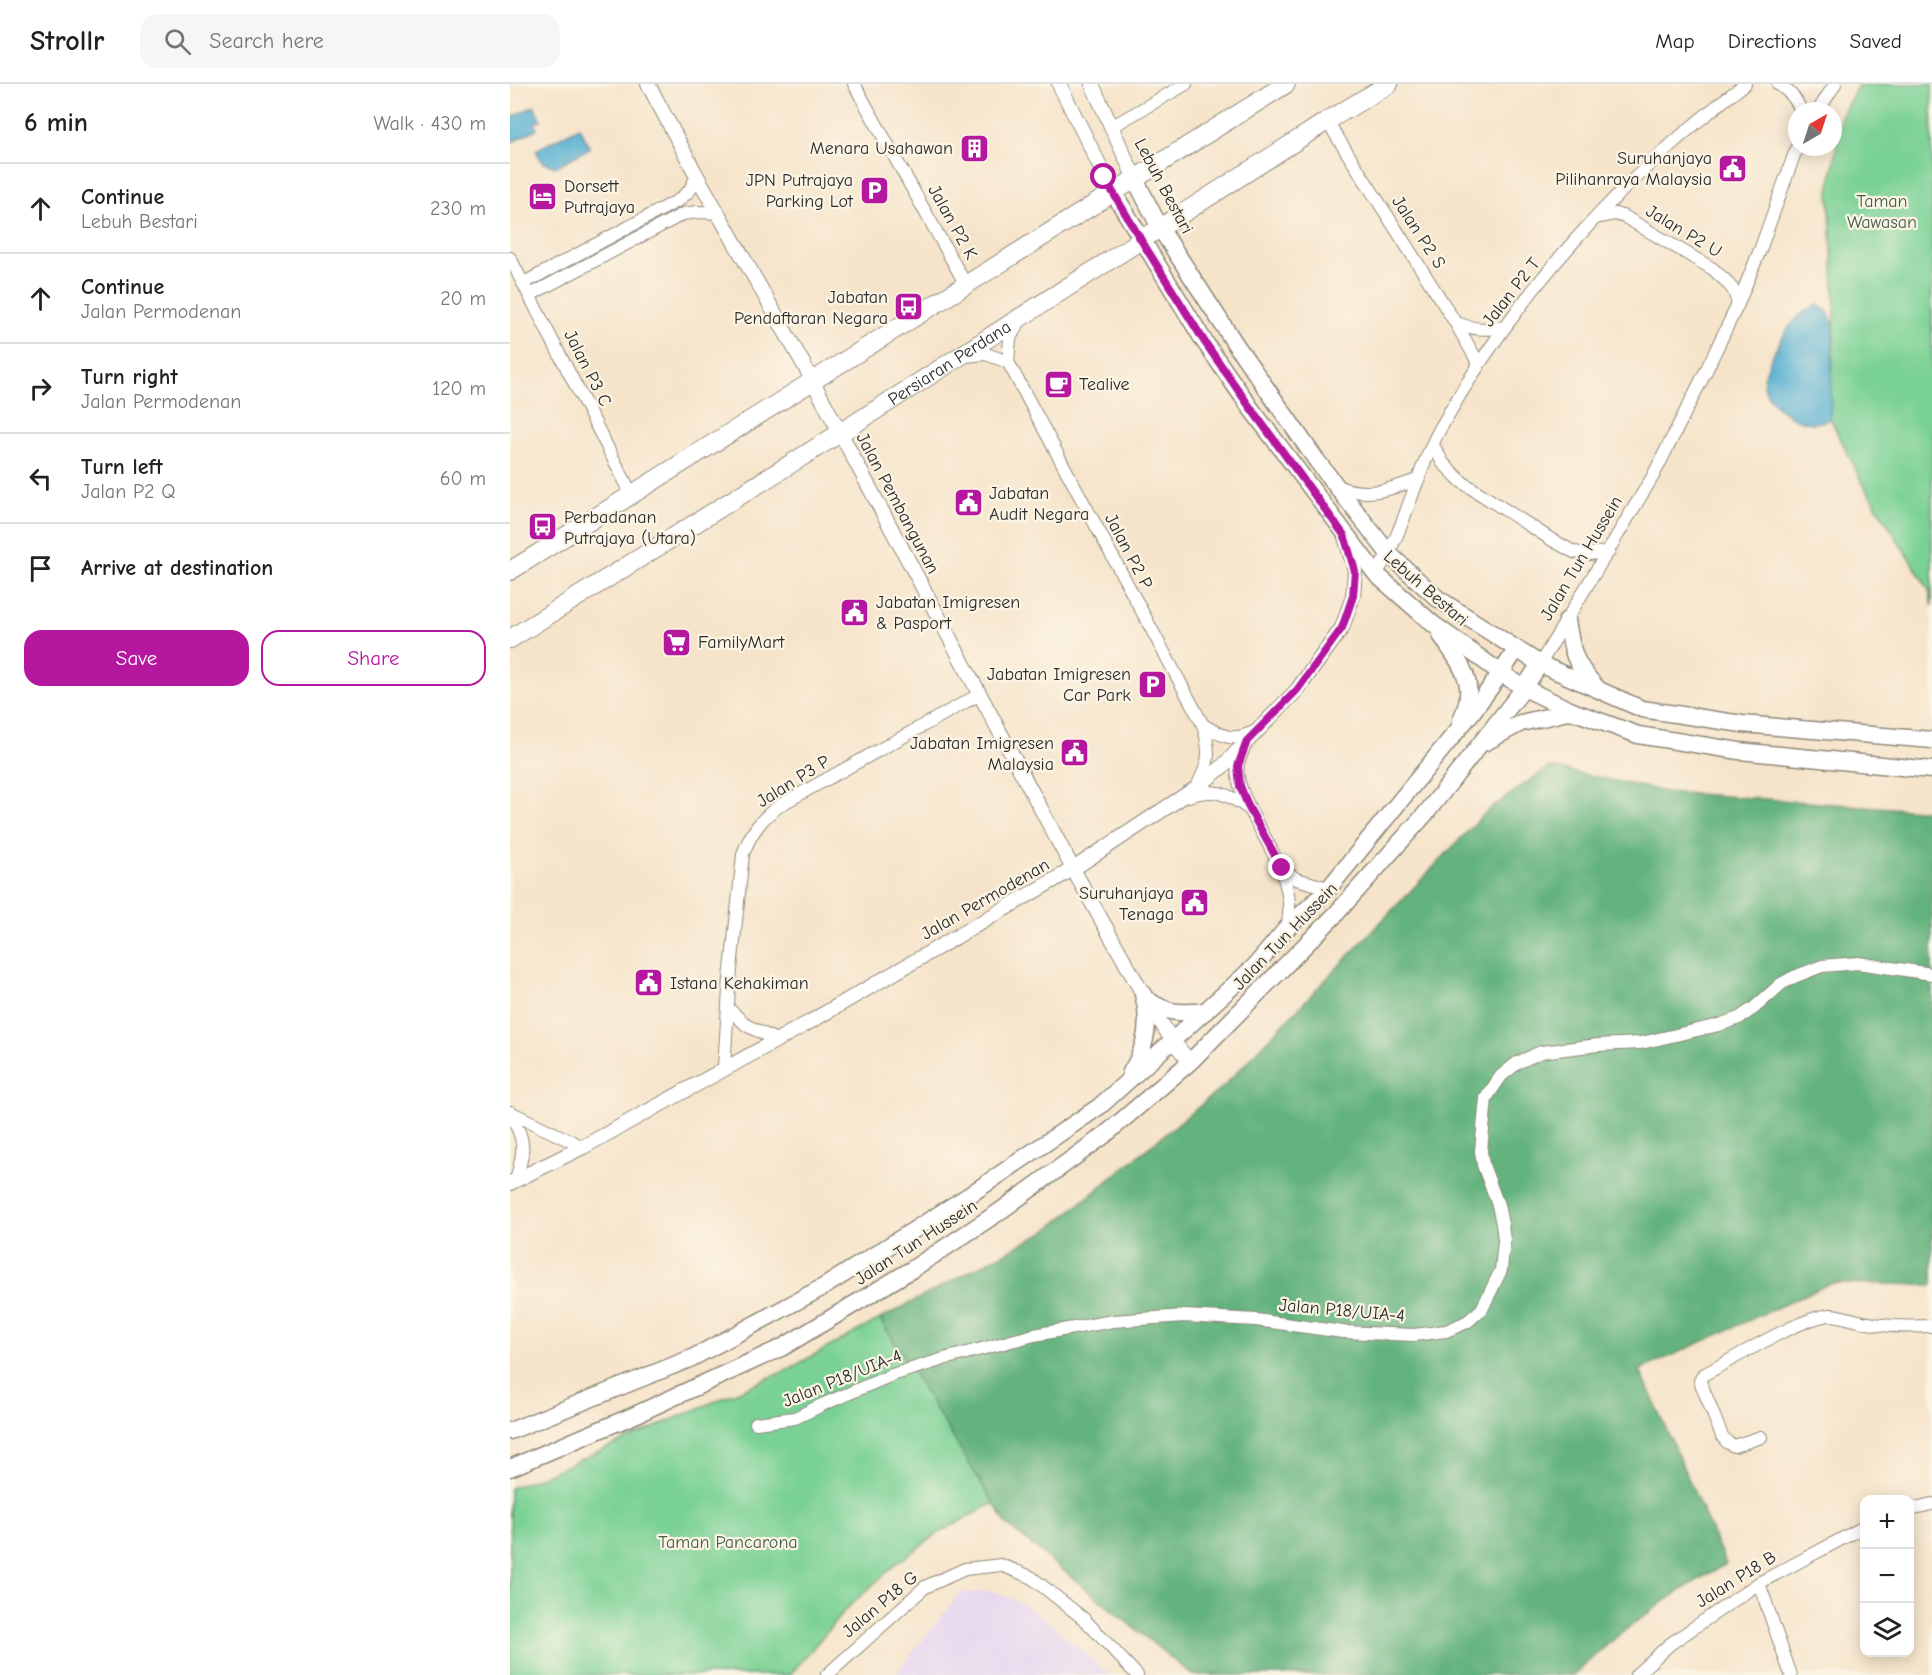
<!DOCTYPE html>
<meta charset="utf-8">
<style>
body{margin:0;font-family:"Comic Neue",sans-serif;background:#f6f6f6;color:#222}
.controls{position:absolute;right:18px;bottom:18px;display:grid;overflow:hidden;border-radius:12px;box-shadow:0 3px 15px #0003}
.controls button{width:54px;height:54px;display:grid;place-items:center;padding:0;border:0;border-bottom:2px solid #e0e0e0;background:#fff;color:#222;font:30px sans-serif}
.compass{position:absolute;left:1278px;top:18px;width:54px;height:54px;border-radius:50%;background:#fff;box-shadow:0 3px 15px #0003;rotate:39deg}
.stop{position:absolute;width:18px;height:18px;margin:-14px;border:4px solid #b5179e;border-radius:50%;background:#fff}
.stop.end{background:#b5179e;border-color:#fff;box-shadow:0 2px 6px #0008}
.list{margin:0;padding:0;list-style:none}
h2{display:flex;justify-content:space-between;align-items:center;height:78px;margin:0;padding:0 24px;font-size:26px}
h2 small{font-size:20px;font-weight:400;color:#767676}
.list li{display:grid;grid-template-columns:39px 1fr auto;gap:18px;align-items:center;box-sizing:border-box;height:90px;padding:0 24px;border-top:2px solid #e0e0e0}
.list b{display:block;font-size:22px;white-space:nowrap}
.list p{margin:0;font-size:20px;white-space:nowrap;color:#767676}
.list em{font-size:20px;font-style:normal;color:#767676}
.actions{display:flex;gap:12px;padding:18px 24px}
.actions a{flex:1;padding:14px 0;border:2px solid #b5179e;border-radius:18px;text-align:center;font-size:21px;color:#b5179e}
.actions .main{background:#b5179e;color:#fff}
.icon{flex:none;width:33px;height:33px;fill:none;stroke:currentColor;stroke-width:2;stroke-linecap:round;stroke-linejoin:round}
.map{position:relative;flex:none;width:1422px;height:1591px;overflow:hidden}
header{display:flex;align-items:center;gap:36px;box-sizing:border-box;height:84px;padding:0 30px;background:#fff;border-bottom:2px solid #e0e0e0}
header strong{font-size:28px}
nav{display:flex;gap:33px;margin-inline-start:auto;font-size:21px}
.search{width:420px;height:54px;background:#f6f6f6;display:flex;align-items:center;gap:15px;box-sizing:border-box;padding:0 21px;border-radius:18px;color:#767676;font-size:22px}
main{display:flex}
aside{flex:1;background:#fff}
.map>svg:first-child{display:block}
</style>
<header>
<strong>Strollr</strong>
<div class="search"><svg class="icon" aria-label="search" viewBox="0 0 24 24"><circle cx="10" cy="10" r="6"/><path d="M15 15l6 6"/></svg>Search here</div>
<nav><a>Map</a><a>Directions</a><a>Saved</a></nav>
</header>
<main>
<aside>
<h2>6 min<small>Walk · 430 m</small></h2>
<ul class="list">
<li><svg class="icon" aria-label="ahead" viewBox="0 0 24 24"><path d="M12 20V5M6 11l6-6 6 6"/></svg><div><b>Continue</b><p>Lebuh Bestari</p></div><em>230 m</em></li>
<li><svg class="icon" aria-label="ahead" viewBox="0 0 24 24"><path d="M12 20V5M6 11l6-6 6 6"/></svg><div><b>Continue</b><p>Jalan Permodenan</p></div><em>20 m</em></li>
<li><svg class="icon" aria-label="right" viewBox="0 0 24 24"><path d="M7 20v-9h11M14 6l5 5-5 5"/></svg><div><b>Turn right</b><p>Jalan Permodenan</p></div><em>120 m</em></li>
<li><svg class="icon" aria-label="left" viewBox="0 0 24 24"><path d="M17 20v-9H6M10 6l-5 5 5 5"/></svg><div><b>Turn left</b><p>Jalan P2 Q</p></div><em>60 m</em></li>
<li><svg class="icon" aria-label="arrive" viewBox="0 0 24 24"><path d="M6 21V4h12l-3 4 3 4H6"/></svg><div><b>Arrive at destination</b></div></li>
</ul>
<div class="actions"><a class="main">Save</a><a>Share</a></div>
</aside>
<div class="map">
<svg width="1422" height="1591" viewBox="0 0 1422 1591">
<rect width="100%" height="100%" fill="#fcf5e5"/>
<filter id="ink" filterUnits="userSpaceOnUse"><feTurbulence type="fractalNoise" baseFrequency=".0167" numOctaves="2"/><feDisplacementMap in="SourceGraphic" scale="12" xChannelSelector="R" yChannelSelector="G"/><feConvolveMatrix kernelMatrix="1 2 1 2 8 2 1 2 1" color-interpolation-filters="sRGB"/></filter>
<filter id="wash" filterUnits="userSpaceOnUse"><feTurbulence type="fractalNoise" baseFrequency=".008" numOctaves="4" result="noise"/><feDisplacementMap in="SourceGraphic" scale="24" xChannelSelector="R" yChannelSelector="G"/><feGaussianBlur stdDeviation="1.35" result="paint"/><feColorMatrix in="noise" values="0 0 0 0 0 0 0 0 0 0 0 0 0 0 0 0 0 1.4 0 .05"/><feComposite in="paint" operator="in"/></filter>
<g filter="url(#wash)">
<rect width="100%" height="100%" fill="#f6e4ca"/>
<path fill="#e4d3f2" d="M481 1507 507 1517 535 1534 600 1591H385L450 1509Z"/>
<g fill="#7ad195" stroke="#527e60" stroke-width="1.5">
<path d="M1349 0H1422V522L1419 506 1354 402 1320 334 1325 227 1319 109 1331 32Z"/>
<path d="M370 1235 484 1419 430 1448 387 1479 336 1525 280 1591H0V1404L21 1397 277 1286Z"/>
</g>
<path fill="#63b37e" stroke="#476f54" stroke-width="1.5" d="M1039 683 1157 708 1422 727V1201L1321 1199 1130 1286 1216 1480C1159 1511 1110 1546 1064 1591H682L497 1441 370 1235 536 1147 714 1002 978 726Z"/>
<g fill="#53afd1" stroke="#3f6d7e" stroke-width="1.5">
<path d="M24 22 31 36 24 39 27 45 0 59V34Z"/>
<path d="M69 43 80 64 45 83 32 78 26 66Z"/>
<path d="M1308 221 1318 228 1324 241 1320 334C1298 349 1261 326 1254 302 1251 287 1275 247 1285 236 1292 229 1299 224 1308 221Z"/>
</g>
</g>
<g filter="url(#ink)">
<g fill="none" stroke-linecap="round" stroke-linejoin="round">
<defs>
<g id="minor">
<path d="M344 0 456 201"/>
<path d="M1268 0C1279 7 1286 14 1291 27"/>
<path d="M1308 27 1325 0"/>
<path d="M817 37 945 238 969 280"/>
<path d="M601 43 676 0"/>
<path d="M1086 134 1105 130 1115 133 1203 185 1216 197 1224 207 1228 220"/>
<path d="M0 174 122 411"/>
<path d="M14 199 169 116 180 106 187 92"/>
<path d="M20 211 173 130 188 128 208 129"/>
<path d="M945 238C962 246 976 246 995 243"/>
<path d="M455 272 476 270 498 278 693 641C701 669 700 678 686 704"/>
<path d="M498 278 500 254 511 235"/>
<path d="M923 361 933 379 952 398 1042 456 1064 468 1078 470 1099 468"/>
<path d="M826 402C856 414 880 406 909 395"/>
<path d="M866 490C896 446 904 392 930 345 1005 210 1112 93 1235 0"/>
<path d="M1030 580 1143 392 1192 295 1228 220 1250 166 1287 63"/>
<path d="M693 641C715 653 720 658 744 648"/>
<path d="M736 659C733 666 730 673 728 680 726 690 730 703 734 712 751 755 789 795 777 844"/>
<path d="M679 712C703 703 718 710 738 724"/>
<path d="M772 784 786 795 819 804"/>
<path d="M218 924 236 941 266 956"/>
<path d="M214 984 219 905 233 770C241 748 252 733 272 720L470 610"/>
<path d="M0 1028 73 1063"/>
<path d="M0 1032C18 1056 13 1071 6 1097"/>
<path d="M246 1339 285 1334 314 1320 382 1291 434 1275 524 1251 603 1237 674 1232 746 1236 833 1248 904 1251 936 1247 957 1238 972 1225 991 1186 994 1156 992 1140 988 1121 973 1081 971 1067 976 1014 991 992 1007 979 1031 968 1088 961 1131 959 1209 941 1229 934 1244 924 1271 900 1284 893 1312 882 1348 879 1422 890"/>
<path d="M1251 1353 1224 1362 1218 1359 1212 1352 1190 1297 1193 1291C1220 1277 1294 1231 1322 1231 1333 1232 1346 1237 1358 1239 1379 1243 1400 1243 1422 1242"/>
<path d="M1400 1425 1422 1420"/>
<path d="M1249 1499 1281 1591"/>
<path d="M317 1591 415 1503 455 1485 491 1481 521 1493 574 1535 627 1591"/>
<path d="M1126 1591 1160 1560 1249 1499 1354 1443"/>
</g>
<g id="tertiary">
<path d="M138 0 187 92 294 281 563 785 633 910 662 956 680 978"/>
<path d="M549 0 603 108"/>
<path d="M582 0 625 95"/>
<path d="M0 1099 73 1063 298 939 563 785 686 704 712 683 787 606 832 544 843 512 845 487 835 453"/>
</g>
<g id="secondary">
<path d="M625 95 650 144 726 261 807 377 879 470 927 514 1030 580 1132 625 1232 640 1422 656"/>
<path d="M603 108 694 257 742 326 866 490 923 540 991 589 1014 604 1062 627 1128 651 1229 667 1422 686"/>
<path d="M1057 536C1062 569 1064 579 1087 604"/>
<path d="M931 551C951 582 969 598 951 636"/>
<path d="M976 658 1011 639 1062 627"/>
<path d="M638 916C659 931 672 929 696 927"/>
<path d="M621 988C637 963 641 938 633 910"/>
<path d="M0 1347 182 1274 315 1202 458 1112 590 1022 745 882 776 845 819 804 960 631 991 589 1006 566"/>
<path d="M0 1384 127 1330 273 1263 401 1186 489 1128 596 1050 680 978 825 831 917 728 1014 604 1030 580"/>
</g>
<g id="primary">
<path d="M0 487 776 0"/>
<path id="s1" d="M0 555 330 349 817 37 879 0"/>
</g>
</defs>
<use href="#minor" stroke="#90887a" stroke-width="14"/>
<use href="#tertiary" stroke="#90887a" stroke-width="16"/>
<use href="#secondary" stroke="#90887a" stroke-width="19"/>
<use href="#primary" stroke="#90887a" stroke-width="20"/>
<use href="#minor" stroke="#fff" stroke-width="12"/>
<use href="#tertiary" stroke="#fff" stroke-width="14"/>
<use href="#secondary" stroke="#fff" stroke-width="16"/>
<use href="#primary" stroke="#fff" stroke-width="18"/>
</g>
</g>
<g fill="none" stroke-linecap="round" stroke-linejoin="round" filter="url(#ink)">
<path stroke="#b5179e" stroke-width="8" d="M594 93 631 156 694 257 742 326 834 451 845 487 843 512 832 544 787 606 737 657 728 682 730 702 739 724 772 784"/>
</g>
<defs>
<symbol id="building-square" viewBox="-11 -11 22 22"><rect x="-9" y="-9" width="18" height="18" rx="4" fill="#b5179e" stroke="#fcf5e5"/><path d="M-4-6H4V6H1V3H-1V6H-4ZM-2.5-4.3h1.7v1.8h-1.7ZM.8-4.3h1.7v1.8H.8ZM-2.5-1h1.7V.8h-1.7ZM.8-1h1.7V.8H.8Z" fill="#fff"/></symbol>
<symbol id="civic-square" viewBox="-11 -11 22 22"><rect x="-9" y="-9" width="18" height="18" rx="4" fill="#b5179e" stroke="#fcf5e5"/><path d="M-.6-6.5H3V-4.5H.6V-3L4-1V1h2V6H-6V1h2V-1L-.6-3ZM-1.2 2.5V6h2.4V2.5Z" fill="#fff"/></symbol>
<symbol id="parking-square" viewBox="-11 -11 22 22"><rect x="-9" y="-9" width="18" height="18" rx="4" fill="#b5179e" stroke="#fcf5e5"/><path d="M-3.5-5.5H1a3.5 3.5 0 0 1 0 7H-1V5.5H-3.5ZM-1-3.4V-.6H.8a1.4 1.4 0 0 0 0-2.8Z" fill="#fff"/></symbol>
<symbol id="hotel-square" viewBox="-11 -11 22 22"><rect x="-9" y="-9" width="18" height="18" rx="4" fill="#b5179e" stroke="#fcf5e5"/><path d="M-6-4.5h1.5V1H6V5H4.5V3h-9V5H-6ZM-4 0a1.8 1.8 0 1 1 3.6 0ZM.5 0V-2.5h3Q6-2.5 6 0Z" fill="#fff"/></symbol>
<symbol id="bus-square" viewBox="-11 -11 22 22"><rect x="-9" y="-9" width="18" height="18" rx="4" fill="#b5179e" stroke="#fcf5e5"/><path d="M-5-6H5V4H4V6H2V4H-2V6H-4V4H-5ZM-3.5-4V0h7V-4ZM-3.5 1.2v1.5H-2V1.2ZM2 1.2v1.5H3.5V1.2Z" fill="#fff"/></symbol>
<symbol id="cafe-square" viewBox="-11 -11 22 22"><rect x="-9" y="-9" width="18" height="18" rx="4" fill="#b5179e" stroke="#fcf5e5"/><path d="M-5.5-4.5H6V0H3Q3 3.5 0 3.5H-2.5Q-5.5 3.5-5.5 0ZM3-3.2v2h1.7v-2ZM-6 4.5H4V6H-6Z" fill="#fff"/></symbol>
<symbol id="supermarket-square" viewBox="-11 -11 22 22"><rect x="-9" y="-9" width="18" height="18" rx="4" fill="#b5179e" stroke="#fcf5e5"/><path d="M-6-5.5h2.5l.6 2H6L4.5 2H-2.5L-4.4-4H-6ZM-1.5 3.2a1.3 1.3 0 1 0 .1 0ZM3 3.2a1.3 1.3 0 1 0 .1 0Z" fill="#fff"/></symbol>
</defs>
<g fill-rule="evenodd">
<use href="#building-square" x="448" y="48" width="33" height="33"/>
<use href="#civic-square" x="1206" y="68" width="33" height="33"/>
<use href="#parking-square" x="348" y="90" width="33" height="33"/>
<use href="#hotel-square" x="16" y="96" width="33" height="33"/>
<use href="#bus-square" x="382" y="206" width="33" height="33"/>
<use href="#cafe-square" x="532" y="284" width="33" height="33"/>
<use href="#civic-square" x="442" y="402" width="33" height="33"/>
<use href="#bus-square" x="16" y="426" width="33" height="33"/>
<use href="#civic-square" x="328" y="512" width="33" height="33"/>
<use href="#supermarket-square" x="150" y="542" width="33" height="33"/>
<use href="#parking-square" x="626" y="584" width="33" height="33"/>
<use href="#civic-square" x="548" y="652" width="33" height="33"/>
<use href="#civic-square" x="668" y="802" width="33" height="33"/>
<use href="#civic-square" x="122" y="882" width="33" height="33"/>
</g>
<g text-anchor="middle" stroke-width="4.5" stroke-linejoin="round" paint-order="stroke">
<g font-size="18" fill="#2b2b2b" stroke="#fcf5e5" text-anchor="end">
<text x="443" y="70">Menara Usahawan</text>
<text x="1202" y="80">Suruhanjaya<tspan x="1202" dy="21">Pilihanraya Malaysia</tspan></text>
<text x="343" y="102">JPN Putrajaya<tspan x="343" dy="21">Parking Lot</tspan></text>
<text x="54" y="108" text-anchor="start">Dorsett<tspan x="54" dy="21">Putrajaya</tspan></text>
<text x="378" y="219">Jabatan<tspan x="378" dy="21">Pendaftaran Negara</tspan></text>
<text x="569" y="306" text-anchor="start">Tealive</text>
<text x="479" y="415" text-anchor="start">Jabatan<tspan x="479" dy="21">Audit Negara</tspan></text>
<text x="54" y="439" text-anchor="start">Perbadanan<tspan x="54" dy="21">Putrajaya (Utara)</tspan></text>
<text x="366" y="524" text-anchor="start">Jabatan Imigresen<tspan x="366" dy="21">&amp; Pasport</tspan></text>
<text x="188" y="564" text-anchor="start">FamilyMart</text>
<text x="621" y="596">Jabatan Imigresen<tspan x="621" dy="21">Car Park</tspan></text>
<text x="544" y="665">Jabatan Imigresen<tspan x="544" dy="21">Malaysia</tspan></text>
<text x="664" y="815">Suruhanjaya<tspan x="664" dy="21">Tenaga</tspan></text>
<text x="160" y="905" text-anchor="start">Istana Kehakiman</text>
</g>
<g font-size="18" fill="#2b2b2b" stroke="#fcf5e5">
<text transform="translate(654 102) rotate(62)" y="6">Lebuh Bestari</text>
<text transform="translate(443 138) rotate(61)" y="6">Jalan P2 K</text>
<text transform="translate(1174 147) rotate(31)" y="6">Jalan P2 U</text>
<text transform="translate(909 148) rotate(57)" y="6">Jalan P2 S</text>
<text transform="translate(1001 208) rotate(-52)" y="6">Jalan P2 T</text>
<text dy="6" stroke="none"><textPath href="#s1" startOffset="519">Persiaran Perdana</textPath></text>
<text transform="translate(78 284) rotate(63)" y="6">Jalan P3 C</text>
<text transform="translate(388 419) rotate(62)" y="6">Jalan Pembangunan</text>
<text transform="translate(619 467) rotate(62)" y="6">Jalan P2 P</text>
<text transform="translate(1071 474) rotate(-59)" y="6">Jalan Tun Hussein</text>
<text transform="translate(916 504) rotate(41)" y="6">Lebuh Bestari</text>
<text transform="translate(283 697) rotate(-32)" y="6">Jalan P3 P</text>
<text transform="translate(475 815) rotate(-30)" y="6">Jalan Permodenan</text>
<text transform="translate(775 852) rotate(-46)" y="6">Jalan Tun Hussein</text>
<text transform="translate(406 1158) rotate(-33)" y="6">Jalan Tun Hussein</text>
<text transform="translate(832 1226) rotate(5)" y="6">Jalan P18/UIA-4</text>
<text transform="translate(332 1294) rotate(-22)" y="6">Jalan P18/UIA-4</text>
<text transform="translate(1226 1495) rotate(-32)" y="6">Jalan P18 B</text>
<text transform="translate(370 1520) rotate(-40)" y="6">Jalan P18 G</text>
</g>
<g font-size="18" fill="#435d4b" stroke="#fcf5e5">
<text x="1372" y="123">Taman<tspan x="1372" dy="21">Wawasan</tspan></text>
<text x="218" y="1464">Taman Pancarona</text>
</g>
</g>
</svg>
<div class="controls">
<button>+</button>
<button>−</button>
<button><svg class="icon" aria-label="layers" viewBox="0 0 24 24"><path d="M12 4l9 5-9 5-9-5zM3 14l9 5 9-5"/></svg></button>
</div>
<svg class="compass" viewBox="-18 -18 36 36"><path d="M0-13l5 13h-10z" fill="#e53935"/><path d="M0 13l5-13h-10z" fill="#767676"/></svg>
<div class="stop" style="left:594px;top:93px"></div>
<div class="stop end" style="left:772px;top:784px"></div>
</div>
</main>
